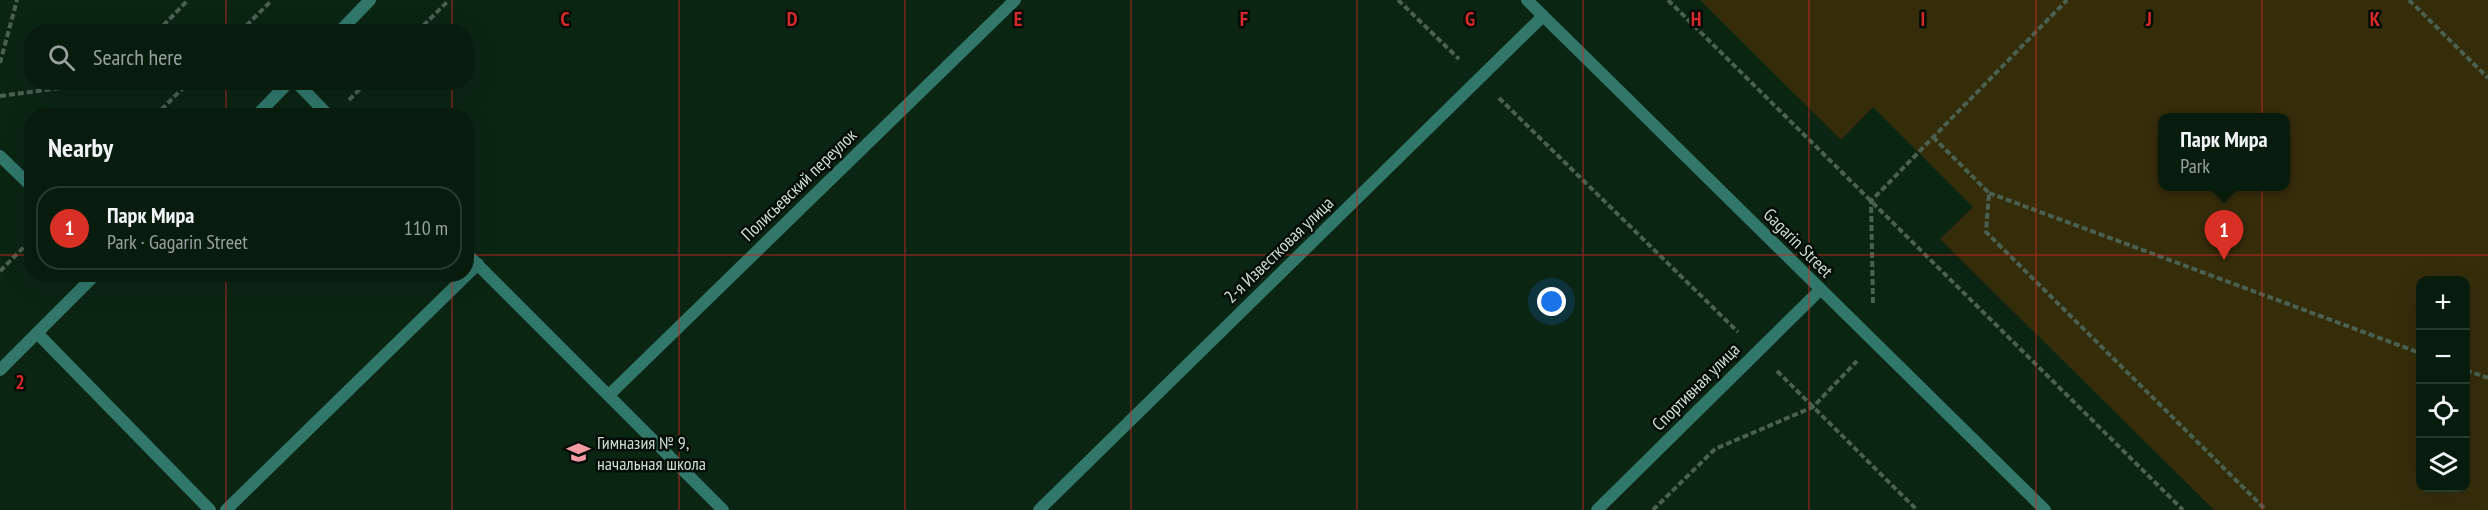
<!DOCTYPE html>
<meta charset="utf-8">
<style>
body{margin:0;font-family:"PT Sans Narrow",sans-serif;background:#112517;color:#f1f3f6}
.controls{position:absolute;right:18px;bottom:18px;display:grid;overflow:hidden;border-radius:12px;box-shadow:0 6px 24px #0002}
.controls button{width:54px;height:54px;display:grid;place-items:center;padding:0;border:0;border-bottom:2px solid #293a2e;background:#081c0e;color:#f1f3f6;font:30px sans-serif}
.you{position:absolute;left:1552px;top:302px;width:21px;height:21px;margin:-15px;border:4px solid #fff;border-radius:50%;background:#1a73e8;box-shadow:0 0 0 9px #1a73e833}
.badge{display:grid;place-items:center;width:39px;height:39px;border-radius:50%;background:#d93025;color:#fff;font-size:20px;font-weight:700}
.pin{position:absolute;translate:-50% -50px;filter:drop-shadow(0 2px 3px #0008)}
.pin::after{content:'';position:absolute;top:32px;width:21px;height:18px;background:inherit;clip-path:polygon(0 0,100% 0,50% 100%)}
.popup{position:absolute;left:2158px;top:113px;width:132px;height:78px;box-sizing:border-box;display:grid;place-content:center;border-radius:12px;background:#081c0e;filter:drop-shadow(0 2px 4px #0005);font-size:20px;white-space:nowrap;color:#98a19e}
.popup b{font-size:22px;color:#f1f3f6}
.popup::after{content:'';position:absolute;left:50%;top:100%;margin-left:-12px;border:12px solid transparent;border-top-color:#081c0e}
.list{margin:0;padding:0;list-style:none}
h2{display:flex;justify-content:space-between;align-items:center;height:78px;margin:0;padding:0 24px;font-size:26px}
h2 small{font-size:20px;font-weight:400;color:#98a19e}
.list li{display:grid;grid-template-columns:39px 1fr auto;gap:18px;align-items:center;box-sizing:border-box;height:84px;margin:0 12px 12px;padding:0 12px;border:2px solid #293a2e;border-radius:24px}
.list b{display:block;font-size:22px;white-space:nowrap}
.list p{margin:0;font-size:20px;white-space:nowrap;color:#98a19e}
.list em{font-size:20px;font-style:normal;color:#98a19e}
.icon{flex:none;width:33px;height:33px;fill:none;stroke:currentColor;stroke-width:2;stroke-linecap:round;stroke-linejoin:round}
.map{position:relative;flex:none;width:2488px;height:510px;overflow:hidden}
.search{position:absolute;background:#081c0e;box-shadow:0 6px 24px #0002;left:24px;top:24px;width:450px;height:66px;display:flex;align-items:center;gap:15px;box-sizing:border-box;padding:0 21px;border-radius:24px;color:#98a19e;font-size:22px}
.panel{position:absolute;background:#081c0e;box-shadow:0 6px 24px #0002;left:24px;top:108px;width:450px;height:174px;border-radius:24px}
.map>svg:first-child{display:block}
</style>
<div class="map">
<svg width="2488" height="510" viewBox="0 0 2488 510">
<rect width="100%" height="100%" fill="#0b2513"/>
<path fill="#352d0a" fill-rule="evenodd" d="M1700 0H2488V510H2214L1940 239 1973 207 1873 107 1841 140ZM2162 118H2286V186H2162ZM2420 280H2466V488H2420Z"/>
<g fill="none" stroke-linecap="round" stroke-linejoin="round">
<g stroke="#4a6050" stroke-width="4" stroke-dasharray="6 3" stroke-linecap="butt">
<path d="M1398 0 1459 59"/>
<path d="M1668 0 2183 510"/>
<path d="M2409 0 2488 78"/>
<path d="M157 32 188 0"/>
<path d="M240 32 272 0"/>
<path d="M417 32 449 0"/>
<path d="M0 63 17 0"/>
<path d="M0 96 106 82"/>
<path d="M1499 98 1738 332"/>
<path d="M349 100 367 82"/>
<path d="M155 116 189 82"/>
<path d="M1933 137 1989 193 1986 232 2266 510"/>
<path d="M1989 193 2420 353"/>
<path d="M0 271 32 239"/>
<path d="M1873 303 1871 201 2067 0"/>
<path d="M2466 370 2488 378"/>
<path d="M1777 371 1917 510"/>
<path d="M1653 510 1715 449 1813 407 1857 361"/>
</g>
<g stroke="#31786b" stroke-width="12">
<path d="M0 156 32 187"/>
<path d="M37 333 210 510"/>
<path d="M226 510 478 264"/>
</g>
<g stroke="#31786b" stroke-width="12">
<path d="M339 32 370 0"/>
<path d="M296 82 329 116"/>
<path d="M256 116 289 82"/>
<path d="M466 253 723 510"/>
<path d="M0 370 96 274"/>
<path d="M609 395 1015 0"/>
<path d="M1039 510 1543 16"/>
<path d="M1597 510 1820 290"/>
</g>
<path stroke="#31786b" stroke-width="12" d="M1527 0 2045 510"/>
</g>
<path fill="none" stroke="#d62828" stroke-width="1.5" stroke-opacity="0.55" d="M226 0V32M452 0V32M679 0V510M905 0V510M1131 0V510M1357 0V510M1583 0V510M1809 0V510M2036 0V510M2262 0V510M226 82V116M452 82V116M0 255H32M466 255H2488M226 274V510M452 274V510"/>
<defs>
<symbol id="school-bare" viewBox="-9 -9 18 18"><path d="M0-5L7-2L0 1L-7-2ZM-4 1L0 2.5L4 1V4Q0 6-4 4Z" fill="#f49aa3" stroke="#030c05" stroke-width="2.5" paint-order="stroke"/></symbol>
</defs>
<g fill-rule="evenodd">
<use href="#school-bare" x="562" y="436" width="33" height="33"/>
</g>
<g text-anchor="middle" stroke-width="5" stroke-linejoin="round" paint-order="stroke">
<g font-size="18" fill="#cfded2" stroke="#030c05">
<text transform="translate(799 185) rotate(-44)" y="6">Полисьевский переулок</text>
<text transform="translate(1798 243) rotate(45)" y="6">Gagarin Street</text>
<text transform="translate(1279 250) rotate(-44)" y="6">2-я Известковая улица</text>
<text transform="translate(1696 387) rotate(-45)" y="6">Спортивная улица</text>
</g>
<g font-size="18" fill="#cfded2" stroke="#030c05" text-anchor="start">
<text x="597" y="449">Гимназия № 9,<tspan x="597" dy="21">начальная школа</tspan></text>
</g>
</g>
<g font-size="20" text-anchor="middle" font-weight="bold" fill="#d62828" stroke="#030c05" stroke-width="5" stroke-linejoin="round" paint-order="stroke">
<text x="565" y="26">C</text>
<text x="792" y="26">D</text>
<text x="1018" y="26">E</text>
<text x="1244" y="26">F</text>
<text x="1470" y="26">G</text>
<text x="1696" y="26">H</text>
<text x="1923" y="26">I</text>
<text x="2149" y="26">J</text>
<text x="2375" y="26">K</text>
<text x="20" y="389">2</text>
</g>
</svg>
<div class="controls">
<button>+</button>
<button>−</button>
<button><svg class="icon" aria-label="locate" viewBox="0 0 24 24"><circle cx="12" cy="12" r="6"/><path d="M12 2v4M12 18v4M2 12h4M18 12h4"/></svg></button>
<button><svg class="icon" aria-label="layers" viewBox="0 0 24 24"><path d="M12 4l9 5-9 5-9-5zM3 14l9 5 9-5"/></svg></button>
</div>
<div class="you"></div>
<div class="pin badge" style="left:2224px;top:260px">1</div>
<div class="popup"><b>Парк Мира</b>Park</div>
<div class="search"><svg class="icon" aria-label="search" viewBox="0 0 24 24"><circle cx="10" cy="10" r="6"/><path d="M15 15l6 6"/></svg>Search here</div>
<section class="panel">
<h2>Nearby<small></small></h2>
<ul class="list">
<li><span class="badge">1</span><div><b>Парк Мира</b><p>Park · Gagarin Street</p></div><em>110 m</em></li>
</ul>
</section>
</div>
